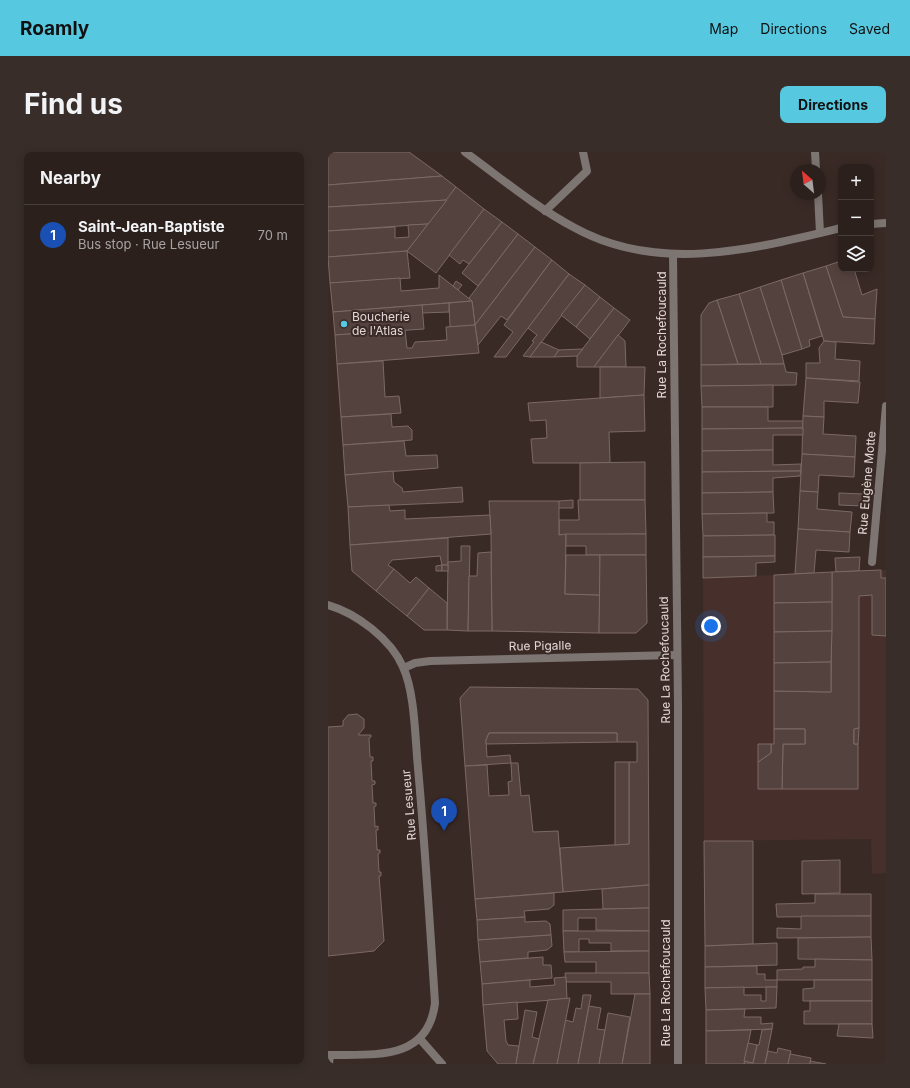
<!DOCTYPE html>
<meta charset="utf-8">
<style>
body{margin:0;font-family:Inter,sans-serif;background:#382d29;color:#f1f3f6}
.controls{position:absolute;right:12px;top:12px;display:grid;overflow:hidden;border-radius:8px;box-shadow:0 2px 10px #0003}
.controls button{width:36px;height:36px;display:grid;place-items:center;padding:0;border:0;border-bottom:1px solid #483e3b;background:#2c201c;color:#f1f3f6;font:20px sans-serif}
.compass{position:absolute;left:462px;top:12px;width:36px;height:36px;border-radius:50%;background:#2c201c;box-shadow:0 2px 10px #0003;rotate:332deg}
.you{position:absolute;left:383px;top:474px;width:14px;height:14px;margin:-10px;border:3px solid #fff;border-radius:50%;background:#1a73e8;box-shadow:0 0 0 6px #1a73e833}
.badge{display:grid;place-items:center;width:26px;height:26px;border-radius:50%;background:#56c9e1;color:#fff;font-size:13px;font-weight:700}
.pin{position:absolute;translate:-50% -33px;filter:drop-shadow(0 1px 2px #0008)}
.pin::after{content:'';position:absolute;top:21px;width:14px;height:12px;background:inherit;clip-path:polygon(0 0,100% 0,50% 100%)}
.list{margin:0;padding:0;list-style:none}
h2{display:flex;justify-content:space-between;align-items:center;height:52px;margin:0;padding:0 16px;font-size:17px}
h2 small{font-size:13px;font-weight:400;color:#a6a3a3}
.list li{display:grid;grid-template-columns:26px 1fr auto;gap:12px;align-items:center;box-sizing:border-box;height:60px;padding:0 16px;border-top:1px solid #483e3b}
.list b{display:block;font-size:15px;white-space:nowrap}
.list p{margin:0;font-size:13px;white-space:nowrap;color:#a6a3a3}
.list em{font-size:13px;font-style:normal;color:#a6a3a3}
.icon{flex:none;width:22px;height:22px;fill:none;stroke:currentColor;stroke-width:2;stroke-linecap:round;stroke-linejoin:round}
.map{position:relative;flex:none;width:558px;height:912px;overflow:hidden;border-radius:8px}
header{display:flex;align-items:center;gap:24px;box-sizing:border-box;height:56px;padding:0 20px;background:#56c9e1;color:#111}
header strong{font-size:19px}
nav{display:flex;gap:22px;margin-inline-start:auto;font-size:14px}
.intro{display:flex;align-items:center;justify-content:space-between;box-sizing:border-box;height:96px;padding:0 24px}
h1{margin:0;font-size:28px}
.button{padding:10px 18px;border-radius:8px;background:#56c9e1;color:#111;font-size:14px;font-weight:700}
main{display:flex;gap:24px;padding:0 24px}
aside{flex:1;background:#2c201c;border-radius:8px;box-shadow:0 2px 10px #0003}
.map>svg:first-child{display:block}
</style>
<header>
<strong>Roamly</strong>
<nav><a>Map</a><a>Directions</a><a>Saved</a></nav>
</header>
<div class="intro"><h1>Find us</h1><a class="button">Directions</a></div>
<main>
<aside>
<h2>Nearby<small></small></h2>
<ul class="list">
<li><span class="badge" style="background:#1a4fb4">1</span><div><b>Saint-Jean-Baptiste</b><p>Bus stop · Rue Lesueur</p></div><em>70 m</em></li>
</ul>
</aside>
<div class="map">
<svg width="558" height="912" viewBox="0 0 558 912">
<rect width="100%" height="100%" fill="#3a2a26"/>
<path fill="#47302b" d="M558 418V721L544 722 543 687 376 689 375 426Z"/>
<g fill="#54423e" stroke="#7c6965">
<path d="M0 0H81L114 24 0 33Z"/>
<path d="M114 24 128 35 119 48 0 55V33Z"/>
<path d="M128 35 156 57 108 121 79 99Z"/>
<path d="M119 48 100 72 0 79V55Z"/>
<path d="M156 57 174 70 141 112 135 108 132 112 121 103Z"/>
<path d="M174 70 190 82 150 134 134 121Z"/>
<path d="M100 72 79 99 0 105V79L67 75V86L81 85 80 73Z"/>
<path d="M190 82 207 95 147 173 144 149 141 146Z"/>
<path d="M207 95 224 108 179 168 173 164 150 193 147 173Z"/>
<path d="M79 99 82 126 2 131 0 105Z"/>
<path d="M224 108 241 122 178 205H166L185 180 176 173Z"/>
<path d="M513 109V117H526L534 143 549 137 547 167 515 165 498 114Z"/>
<path d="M498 114 515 165 547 167 546 192 496 189 475 121Z"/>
<path d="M475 121 494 184 481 188 482 194 474 197 453 128Z"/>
<path d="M241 122 257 133 202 205 195 204 206 190 204 189 209 183 200 176Z"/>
<path d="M111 123 144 149 5 160 2 131 72 126 73 139 111 136Z"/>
<path d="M453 128 474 197 454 203 432 135Z"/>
<path d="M128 129 134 133 130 138 125 134Z"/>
<path d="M257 133 272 145 248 175 233 163Z"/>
<path d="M432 135 454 203 456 212H433L411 142Z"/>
<path d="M411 142 433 212H410L389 148Z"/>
<path d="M272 145 286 156 262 187 248 175Z"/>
<path d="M389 148 410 212 373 213V163L381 151Z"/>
<path d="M144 149 147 173 122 175 121 151Z"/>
<path d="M121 151V160L94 161V153Z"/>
<path d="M94 153 96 177 7 183 5 160Z"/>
<path d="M286 156 302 168 266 215H249V204Z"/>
<path d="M147 173 151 201 9 212 7 183 77 178 79 196H84L87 190 119 188 118 175Z"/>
<path d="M290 183 297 189 298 215H266Z"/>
<path d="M496 189 508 190 507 207 532 209 531 229 478 226V211H492L491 196Z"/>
<path d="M213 190 231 198 226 205H202Z"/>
<path d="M255 197 249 204 226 205 231 198Z"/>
<path d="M55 209 57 245 71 244 73 261 13 265 9 212Z"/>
<path d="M456 212 458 220 469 221 468 233 373 234V213Z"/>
<path d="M272 215H317L316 243 272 246Z"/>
<path d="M478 226 532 230 530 251 496 249V265L475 264Z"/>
<path d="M445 233V255H374L373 234Z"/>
<path d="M316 243 317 279 281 280 282 311H205L203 287 219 286 218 268 202 269 200 251Z"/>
<path d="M374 255H440V269H475V276L374 277Z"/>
<path d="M63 262 64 275 80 274 84 278V288L15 293 13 265Z"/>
<path d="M475 264 496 265 495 282 528 284 527 305 474 302Z"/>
<path d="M475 276V283H445V298L374 299V277Z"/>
<path d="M76 289 78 304 109 303 110 316 17 323 15 293Z"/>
<path d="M445 298V313L473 312V319L374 320V299Z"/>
<path d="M474 302 527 305 526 325 491 323 490 340 472 339Z"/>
<path d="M317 310V348H252V311Z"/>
<path d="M65 319 66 330 74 336 75 340 134 335 135 350 20 355 17 323Z"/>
<path d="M473 319 472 324 445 326V340L374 341V320Z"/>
<path d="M472 339 490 340 489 357 524 360 522 380 470 377Z"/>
<path d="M445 340 446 361 374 362V341Z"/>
<path d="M511 341 535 342V354L511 353Z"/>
<path d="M245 348V356H230L231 349Z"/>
<path d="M250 348H317L318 382 231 383V368H251Z"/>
<path d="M161 349H231V383L238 382 237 442 272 443 271 481 164 479 163 382Z"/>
<path d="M61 353 62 359 77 358V367L162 363 163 382 22 393 20 355Z"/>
<path d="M439 361V370H446V383L375 384 374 362Z"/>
<path d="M470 377 522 380 521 400 488 398 486 421 467 422Z"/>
<path d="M238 382H318V403H258V394H238Z"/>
<path d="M447 383V404L375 405V384Z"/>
<path d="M120 386V413H114L112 404 64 408 60 413 66 417 48 439 24 419 22 393Z"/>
<path d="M133 394H142L140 479 119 478 120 410 133 409Z"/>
<path d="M163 400 164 479H140L141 424H149L150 401Z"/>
<path d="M238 403H272V443L237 442Z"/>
<path d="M272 403H318L319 471 308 481H271Z"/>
<path d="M447 404V410L428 411V424L375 426V405Z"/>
<path d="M532 405 531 419 508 420 507 406Z"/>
<path d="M114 413V419H108V414Z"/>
<rect x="114" y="413" width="6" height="6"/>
<path d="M66 417 82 431 88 425 101 436 79 464 48 439Z"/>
<path d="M553 418V426H558V484L544 483V443L531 444V576L526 577V592H530V637H454L455 592H477V577H446V539L503 540 504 420Z"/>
<path d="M504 420V450L446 451V423Z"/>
<path d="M101 436 119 451V478H96L79 464Z"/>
<path d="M504 450V479L446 480V451Z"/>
<path d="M504 479 503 510 446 511V480Z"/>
<path d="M503 510V540L446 539V511Z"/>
<path d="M142 535 310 537 320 548 321 733 235 740 232 696 301 692V610H309V590H289V581H161L158 588 159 605 182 603 183 611 137 614 132 546Z"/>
<path d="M29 562 36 567V576L30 583H43V585L41 586 42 605H45V609H43L44 629H47V632L44 633 45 651H48V654L46 655 47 675 50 674V678H48L49 698H52V701L50 702 51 720H53V724H51L56 789 46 799 0 804V575L15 574V569L20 563Z"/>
<path d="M531 576 530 592H526V577Z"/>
<path d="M446 577H477V592H455L454 637H430V610L443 601V592H446Z"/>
<path d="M161 581H289V590L158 592V588Z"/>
<path d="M430 592H443V601L430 610Z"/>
<path d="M287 610H301V692L287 693Z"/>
<path d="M183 611H190L193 644 201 643 205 680 230 679 235 740 147 747 137 614 159 613 161 644 181 643 180 630 184 629Z"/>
<path d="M376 689H425V792L377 794Z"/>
<path d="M512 708V741L474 742V709Z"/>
<path d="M321 733V756L275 757 274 737Z"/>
<path d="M226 741V753L221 757 196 759 197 765 149 768 147 747Z"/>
<path d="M487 742H543V764L449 765 448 752 487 751Z"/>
<path d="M321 756V779L268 778V766H250V779H235V758Z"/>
<path d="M473 764H543V785L449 786V776L473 777Z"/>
<path d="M197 765V770L218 769 222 772 223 783 150 788 149 768Z"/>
<path d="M235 779H321V799H283V791H261V787H251V800H236Z"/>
<path d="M223 783 224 794 219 798 200 800V806L152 810 150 788Z"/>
<path d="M543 785 544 808 470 807V786Z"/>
<path d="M449 791V813L377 815V794Z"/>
<path d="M321 799V821L268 822V810H237L236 800Z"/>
<path d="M215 805V813H223L224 826 154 832 152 810Z"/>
<path d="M487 807 544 808V828H449V818L475 817V815H487Z"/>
<path d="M429 814V822H437V828H449V835L377 836V815Z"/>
<path d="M237 821H321L322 842H283V830H238Z"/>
<path d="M238 825 239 847 155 853 154 832 202 828V835L227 833 226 826Z"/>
<path d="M486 828H544V849H475V837L486 836Z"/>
<path d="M416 835V843H433V849H438V835H449L448 856 378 858 377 836Z"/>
<path d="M307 842H322V912H294Z"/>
<path d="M255 843H263L250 912H229L237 868 245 870 248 856 253 857Z"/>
<path d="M242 846 229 912H205L220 848Z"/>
<path d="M482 849H544V872H476V859H482Z"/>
<path d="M189 850 190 867 176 868 178 889 180 893 191 894 188 912H170L159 899 155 853Z"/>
<path d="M261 854 273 856 269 877 277 878 271 912H250Z"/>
<path d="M417 857 416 865H433V872L445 871 444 877 378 879V858Z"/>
<path d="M197 858 209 860 204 885 211 887 205 912H188Z"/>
<path d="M280 861 302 865 294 912H271Z"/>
<path d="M511 872H544L545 886 509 884Z"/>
<path d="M444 877 437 912H416V909L425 911 429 893H431L434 878Z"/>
<path d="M423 878 416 912H378V879Z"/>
<path d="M420 891 429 893 425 911 416 909Z"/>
<path d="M450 896 463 899 460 912H437L440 899 449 901Z"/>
<path d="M462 902 483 906 482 912H460Z"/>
<path d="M482 909 498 912H482Z"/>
</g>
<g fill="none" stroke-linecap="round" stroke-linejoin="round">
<g stroke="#7d7572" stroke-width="8">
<path d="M487 0 488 18"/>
<path d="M490 42 492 81"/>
<path d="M217 59 259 19 255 0"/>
<path d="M544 410 558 254"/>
</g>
<g stroke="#7d7572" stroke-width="8">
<path d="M137 0C173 26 207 55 247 76 331 122 426 97 513 76"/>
<path d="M543 72 558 71"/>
<path d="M345 103 350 553V912"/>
<path d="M76 516 87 511 102 509 349 503"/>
<path d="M92 887 114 912"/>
</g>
<g stroke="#7d7572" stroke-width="8">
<path d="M0 453C28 461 63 487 75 515 87 541 87 586 90 616 97 694 102 773 107 851 100 910 45 902 0 903"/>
<path d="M1 912 2 903"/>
</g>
</g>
<circle fill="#56c9e1" stroke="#3a2a26" stroke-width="1.5" cx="16" cy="172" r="4"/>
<g text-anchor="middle" stroke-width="4" stroke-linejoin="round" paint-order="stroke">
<g font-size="12" fill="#e2d7d5" stroke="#3a2a26" text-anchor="start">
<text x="24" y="169">Boucherie<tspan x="24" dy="14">de l'Atlas</tspan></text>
</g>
<g font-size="12" fill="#e2d7d5" stroke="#3a2a26">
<text transform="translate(334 183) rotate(-90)" y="4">Rue La Rochefoucauld</text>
<text transform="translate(539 331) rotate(-85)" y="4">Rue Eugène Motte</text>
<text transform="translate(212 494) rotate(-1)" y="4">Rue Pigalle</text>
<text transform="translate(337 508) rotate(-91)" y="4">Rue La Rochefoucauld</text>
<text transform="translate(81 653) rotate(-95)" y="4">Rue Lesueur</text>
<text transform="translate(338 831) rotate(-90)" y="4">Rue La Rochefoucauld</text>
</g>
</g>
</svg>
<div class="controls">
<button>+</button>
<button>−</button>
<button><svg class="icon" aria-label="layers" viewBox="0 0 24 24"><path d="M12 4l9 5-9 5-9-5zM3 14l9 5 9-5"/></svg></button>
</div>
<svg class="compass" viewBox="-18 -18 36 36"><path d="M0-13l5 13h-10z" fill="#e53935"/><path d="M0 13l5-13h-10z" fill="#a6a3a3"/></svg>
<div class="you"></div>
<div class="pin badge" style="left:116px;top:679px;background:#1a4fb4">1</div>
</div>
</main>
